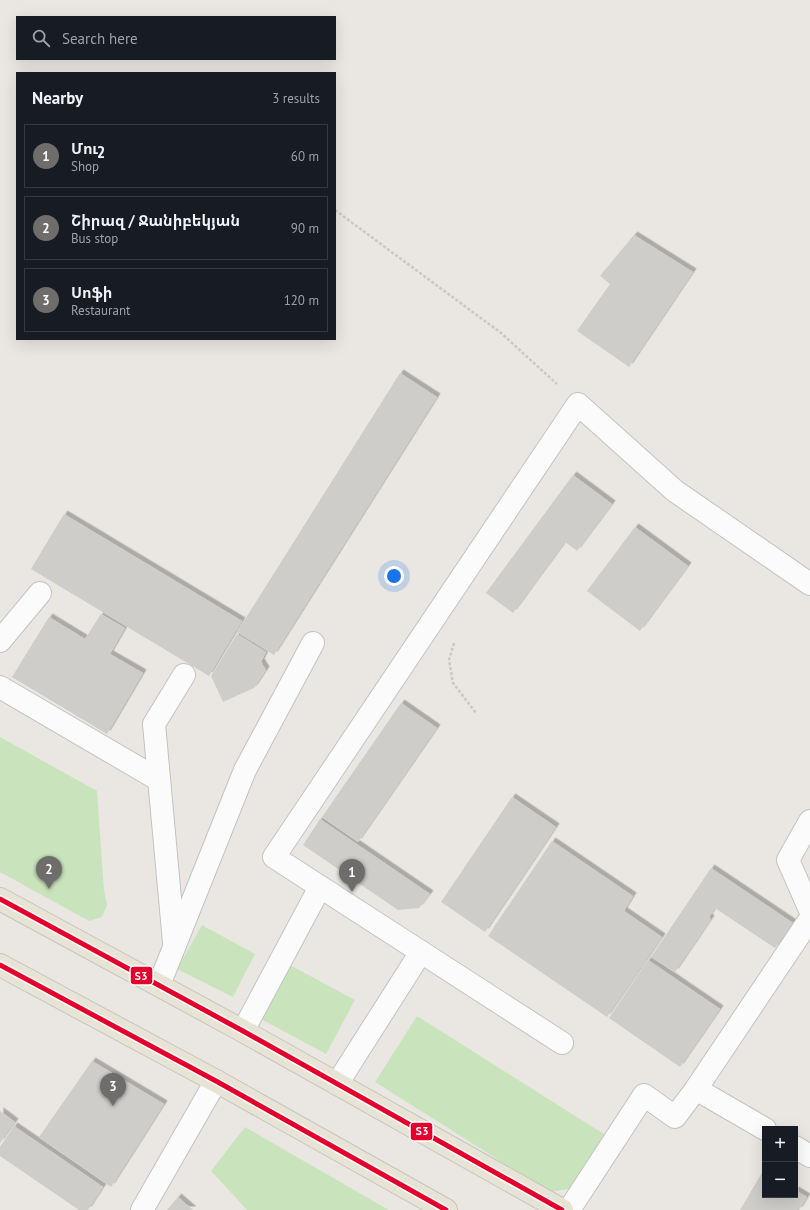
<!DOCTYPE html>
<meta charset="utf-8">
<style>
body{margin:0;font-family:"PT Sans","Noto Sans Armenian",sans-serif;background:#20242c;color:#f1f3f6}
.controls{position:absolute;right:12px;bottom:12px;display:grid;overflow:hidden;border-radius:0px;box-shadow:0 4px 16px #0002}
.controls button{width:36px;height:36px;display:grid;place-items:center;padding:0;border:0;border-bottom:1px solid #363941;background:#171b24;color:#f1f3f6;font:20px sans-serif}
.you{position:absolute;left:394px;top:576px;width:14px;height:14px;margin:-10px;border:3px solid #fff;border-radius:50%;background:#1a73e8;box-shadow:0 0 0 6px #1a73e833}
.badge{display:grid;place-items:center;width:26px;height:26px;border-radius:50%;background:#6e6d6c;color:#fff;font-size:13px;font-weight:700}
.pin{position:absolute;translate:-50% -33px;filter:drop-shadow(0 1px 2px #0008)}
.pin::after{content:'';position:absolute;top:21px;width:14px;height:12px;background:inherit;clip-path:polygon(0 0,100% 0,50% 100%)}
.list{margin:0;padding:0;list-style:none}
h2{display:flex;justify-content:space-between;align-items:center;height:52px;margin:0;padding:0 16px;font-size:17px}
h2 small{font-size:13px;font-weight:400;color:#9ea1a6}
.list li{display:grid;grid-template-columns:26px 1fr auto;gap:12px;align-items:center;box-sizing:border-box;height:64px;margin:0 8px 8px;padding:0 8px;border:1px solid #363941;border-radius:0px}
.list b{display:block;font-size:15px;white-space:nowrap}
.list p{margin:0;font-size:13px;white-space:nowrap;color:#9ea1a6}
.list em{font-size:13px;font-style:normal;color:#9ea1a6}
.icon{flex:none;width:22px;height:22px;fill:none;stroke:currentColor;stroke-width:2;stroke-linecap:round;stroke-linejoin:round}
.map{position:relative;flex:none;width:810px;height:1210px;overflow:hidden}
.search{position:absolute;background:#171b24;box-shadow:0 4px 16px #0002;left:16px;top:16px;width:320px;height:44px;display:flex;align-items:center;gap:10px;box-sizing:border-box;padding:0 14px;border-radius:0px;color:#9ea1a6;font-size:15px}
.panel{position:absolute;background:#171b24;box-shadow:0 4px 16px #0002;left:16px;top:72px;width:320px;height:268px;border-radius:0px}
.map>svg:first-child{display:block}
</style>
<div class="map">
<svg width="810" height="1210" viewBox="0 0 810 1210">
<defs>
<filter id="shadow"><feDropShadow dx="3.5" dy="-3.5" stdDeviation="0" flood-color="#0004"/></filter>
</defs>
<rect width="100%" height="100%" fill="#eae7e2"/>
<g fill="#c9e4bd">
<path d="M0 737 97 791 104 891 107 905 102 917 89 921 0 872Z"/>
<path d="M202 925 255 954 233 997 177 969Z"/>
<path d="M288 964 355 1000 326 1054 259 1018Z"/>
<path d="M417 1016 607 1136 576 1184 569 1189 549 1192 375 1082Z"/>
<path d="M245 1127 389 1210H247L211 1171Z"/>
</g>
<g fill="#cfcdc9" filter="url(#shadow)">
<path d="M634 235 693 272 629 367 577 331 610 284 600 276Z"/>
<path d="M400 373 437 397 274 655 237 632Z"/>
<path d="M573 475 612 504 577 551 565 542 513 613 486 593Z"/>
<path d="M64 514 242 621 209 676 31 569Z"/>
<path d="M635 527 688 566 640 631 587 591Z"/>
<path d="M101 614 125 628 110 654 143 673 107 734 12 677 49 617 85 639Z"/>
<path d="M237 634 266 652 261 662 266 670 254 688 223 702 211 676Z"/>
<path d="M401 703 437 728 358 842 322 817Z"/>
<path d="M512 797 556 827 485 932 441 902Z"/>
<path d="M320 819 430 894 419 908 398 910 303 845Z"/>
<path d="M552 841 633 896 624 911 662 937 607 1017 488 936Z"/>
<path d="M711 868 793 923 775 948 715 908 709 917 711 919 675 972 651 957Z"/>
<path d="M648 960 720 1009 680 1067 609 1018Z"/>
<path d="M92 1061 164 1104 111 1187 39 1137Z"/>
<path d="M0 1111 15 1122 0 1143Z"/>
<path d="M14 1126 103 1187 88 1210H79L0 1156V1147Z"/>
<path d="M763 1171 765 1172V1195H795V1190L807 1197 799 1210H740Z"/>
<path d="M178 1197 193 1210H167Z"/>
</g>
<g fill="none" stroke-linecap="round" stroke-linejoin="round">
<defs>
<g id="minor">
<path d="M0 641 40 593"/>
<path d="M0 687 159 780"/>
<path d="M810 821 788 860 810 910"/>
<path d="M174 942 154 724 184 675"/>
<path d="M159 985 245 770 313 643"/>
<path d="M243 1031 320 887"/>
<path d="M562 1043 274 857 578 404 675 491 810 584"/>
<path d="M337 1084 421 952"/>
<path d="M696 1089 765 1129"/>
<path d="M795 1147 810 1156"/>
<path d="M142 1210 216 1081"/>
<path d="M569 1210 644 1095 675 1117 696 1089 810 919"/>
</g>
<g id="major">
<path d="M0 899 243 1031 562 1210"/>
<path d="M0 965 216 1081 446 1210"/>
</g>
</defs>
<use href="#minor" stroke="#c3c3c3" stroke-width="24"/>
<use href="#major" stroke="#c6c4c2" stroke-width="24"/>
<g stroke="#c8c8c7" stroke-width="2.5" stroke-dasharray="3 2" stroke-linecap="butt">
<path d="M335 210 501 333 557 384"/>
<path d="M454 643 449 660 453 683 476 713"/>
</g>
<use href="#minor" stroke="#fcfbfb" stroke-width="22"/>
<use href="#major" stroke="#e7e4d5" stroke-width="22"/>
<defs>
<g id="bus-1">
<path d="M0 899 243 1031 562 1210"/>
<path d="M0 965 216 1081 446 1210"/>
</g>
</defs>
<use href="#bus-1" stroke="#fff" stroke-width="8"/>
<use href="#bus-1" stroke="#e4002b" stroke-width="5"/>
</g>
<g stroke="#fff" stroke-width="1.5">
<rect x="130" y="966" width="23" height="19" rx="4" fill="#e4002b"/>
<rect x="410" y="1122" width="23" height="19" rx="4" fill="#e4002b"/>
</g>
<g font-size="11" text-anchor="middle" font-weight="bold" fill="#fff">
<text x="141" y="980">Տ3</text>
<text x="422" y="1135">Տ3</text>
</g>
</svg>
<div class="controls">
<button>+</button>
<button>−</button>
</div>
<div class="you"></div>
<div class="pin badge" style="left:352px;top:892px">1</div>
<div class="pin badge" style="left:49px;top:889px">2</div>
<div class="pin badge" style="left:113px;top:1106px">3</div>
<div class="search"><svg class="icon" aria-label="search" viewBox="0 0 24 24"><circle cx="10" cy="10" r="6"/><path d="M15 15l6 6"/></svg>Search here</div>
<section class="panel">
<h2>Nearby<small>3 results</small></h2>
<ul class="list">
<li><span class="badge">1</span><div><b>Մուշ</b><p>Shop</p></div><em>60 m</em></li>
<li><span class="badge">2</span><div><b>Շիրազ / Ջանիբեկյան</b><p>Bus stop</p></div><em>90 m</em></li>
<li><span class="badge">3</span><div><b>Սոֆի</b><p>Restaurant</p></div><em>120 m</em></li>
</ul>
</section>
</div>
